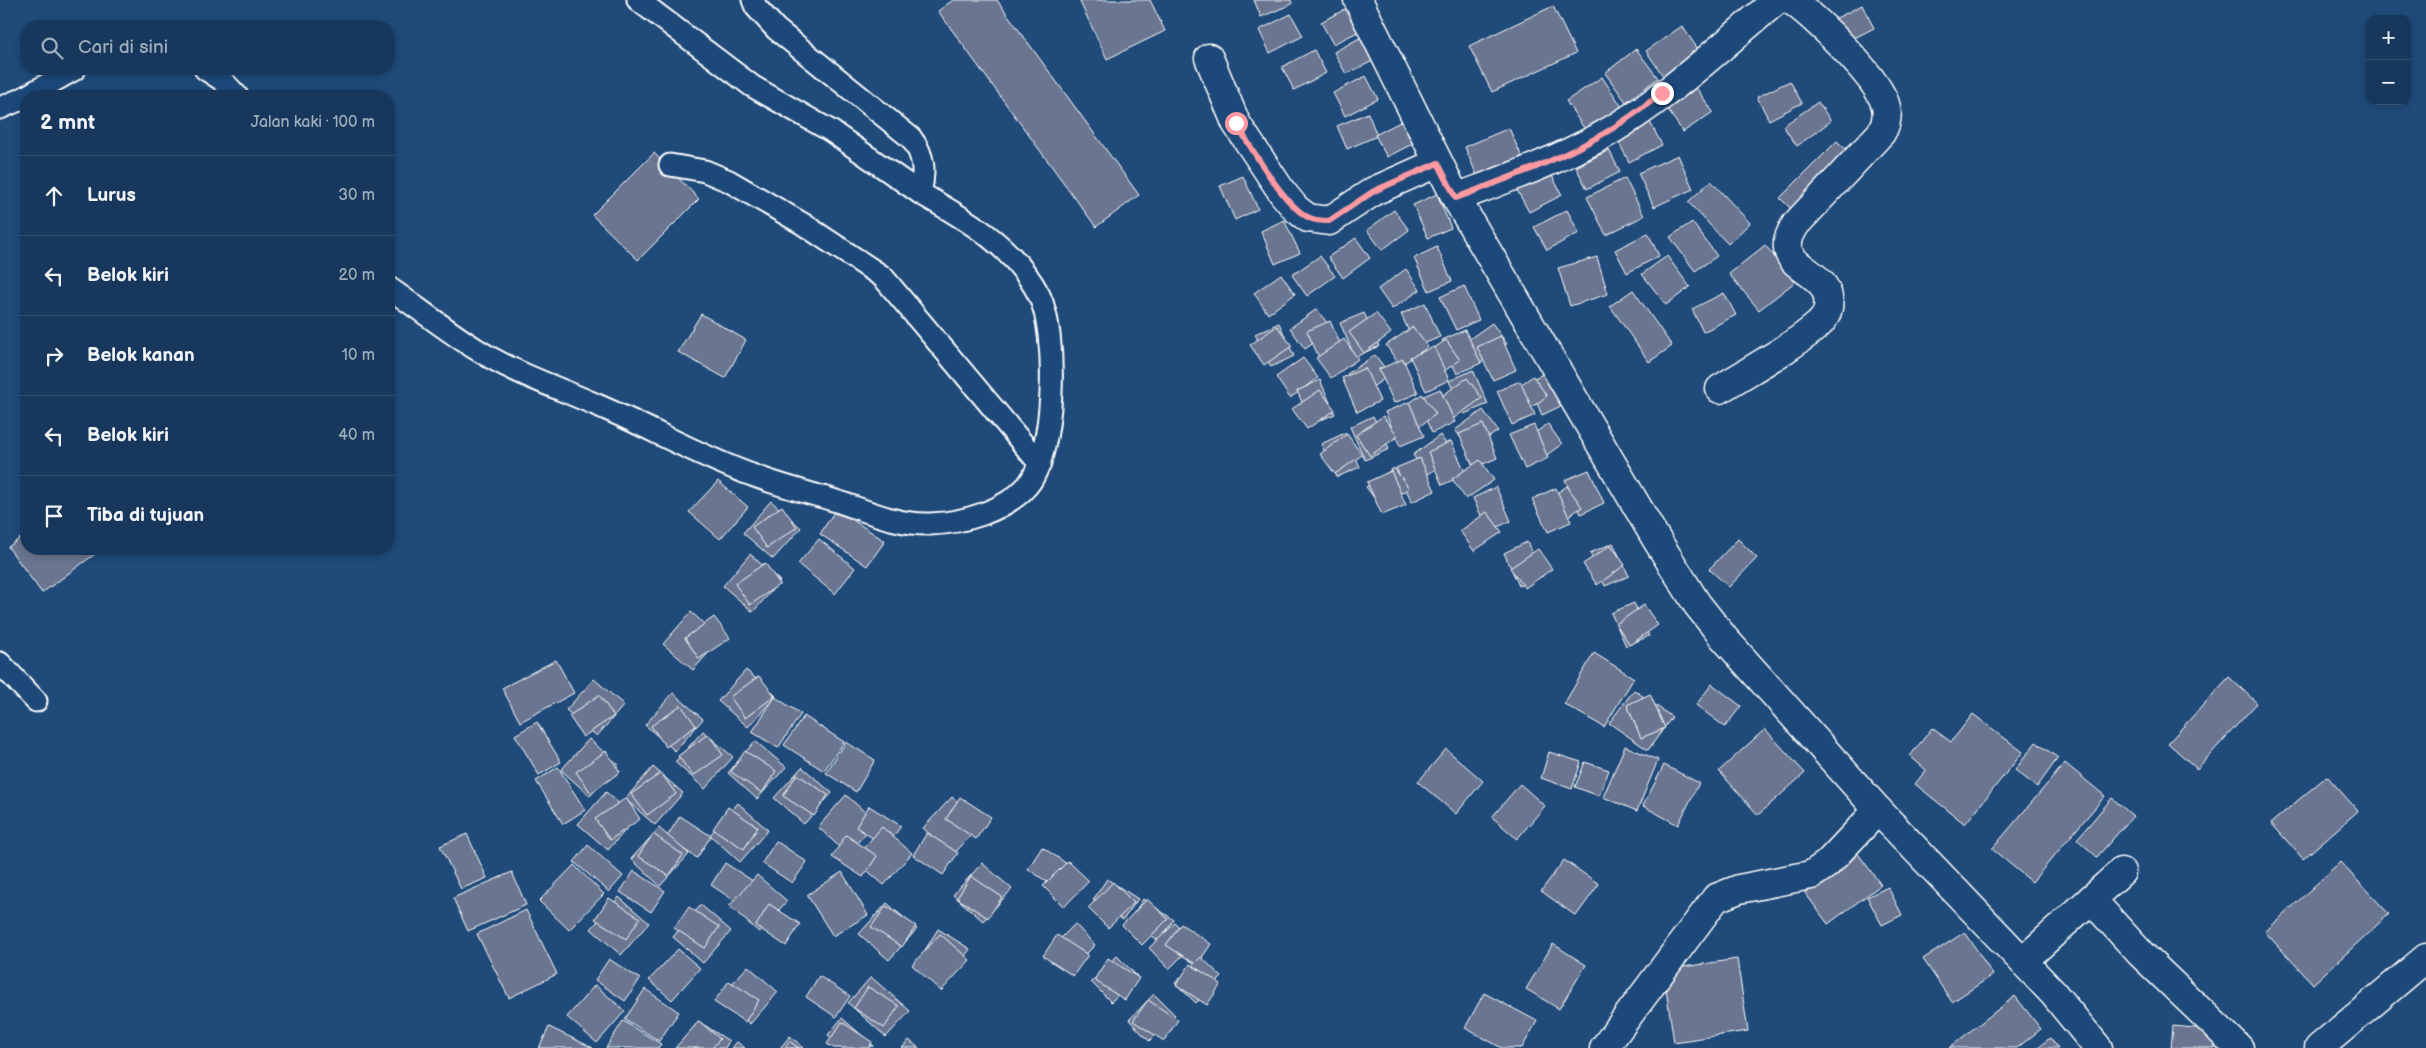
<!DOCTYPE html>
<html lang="id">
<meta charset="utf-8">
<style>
body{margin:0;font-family:"Balsamiq Sans",sans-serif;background:#203f62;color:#f1f3f6}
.controls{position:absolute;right:15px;top:15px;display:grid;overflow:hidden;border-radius:10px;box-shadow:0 2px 8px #0003}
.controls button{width:45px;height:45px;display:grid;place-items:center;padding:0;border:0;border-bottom:1px solid #365272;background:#17385c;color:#f1f3f6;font:25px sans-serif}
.stop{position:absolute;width:15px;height:15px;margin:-11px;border:4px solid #ff9aa2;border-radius:50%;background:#fff}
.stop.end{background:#ff9aa2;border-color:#fff;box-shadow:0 1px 5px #0008}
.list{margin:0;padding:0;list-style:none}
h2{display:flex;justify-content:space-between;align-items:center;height:65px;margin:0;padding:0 20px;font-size:21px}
h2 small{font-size:16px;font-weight:400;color:#9eacbb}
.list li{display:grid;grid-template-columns:32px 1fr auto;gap:15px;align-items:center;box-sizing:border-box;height:80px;padding:0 20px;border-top:1px solid #365272}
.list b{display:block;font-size:19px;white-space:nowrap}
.list em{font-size:16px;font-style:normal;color:#9eacbb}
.icon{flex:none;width:28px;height:28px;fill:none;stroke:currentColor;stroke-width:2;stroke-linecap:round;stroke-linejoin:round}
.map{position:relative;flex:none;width:2426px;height:1048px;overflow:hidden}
.search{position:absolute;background:#17385c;box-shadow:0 2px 8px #0003;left:20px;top:20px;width:375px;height:55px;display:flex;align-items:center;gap:12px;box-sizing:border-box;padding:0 18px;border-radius:20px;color:#9eacbb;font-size:19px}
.panel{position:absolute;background:#17385c;box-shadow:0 2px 8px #0003;left:20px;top:90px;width:375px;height:465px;border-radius:20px}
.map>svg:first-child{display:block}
</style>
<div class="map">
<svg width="2426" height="1048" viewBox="0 0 2426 1048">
<rect width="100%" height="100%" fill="#1f4a7a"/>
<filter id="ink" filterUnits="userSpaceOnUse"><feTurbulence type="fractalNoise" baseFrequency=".02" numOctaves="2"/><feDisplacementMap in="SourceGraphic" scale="10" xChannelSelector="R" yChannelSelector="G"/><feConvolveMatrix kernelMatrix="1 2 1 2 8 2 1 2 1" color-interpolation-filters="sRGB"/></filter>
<g filter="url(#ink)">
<g fill="#6b7691" stroke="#fff">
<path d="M953 0H997L1139 195 1096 227 938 11Z"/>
<path d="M1079 0H1150L1165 31 1107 59Z"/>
<path d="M1254 0H1291L1292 4 1261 17Z"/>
<path d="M1353 5 1366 28 1333 44 1321 22Z"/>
<path d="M1862 5 1874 28 1841 45 1829 22Z"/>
<path d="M1553 6 1576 53 1492 92 1469 46Z"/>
<path d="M1291 14 1303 36 1270 53 1259 30Z"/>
<path d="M1682 26 1702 55 1666 80 1646 51Z"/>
<path d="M1367 34 1379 58 1346 74 1334 52Z"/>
<path d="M1636 49 1658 78 1626 102 1605 73Z"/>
<path d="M1314 50 1326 73 1294 90 1282 67Z"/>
<path d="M1366 76 1378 99 1345 116 1333 93Z"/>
<path d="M1602 77 1622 107 1586 131 1566 101Z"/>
<path d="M1790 81 1802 103 1769 120 1757 97Z"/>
<path d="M1693 83 1713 112 1683 132 1663 103Z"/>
<path d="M1818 102 1831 121 1797 146 1783 126Z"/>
<path d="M1368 113 1377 136 1347 149 1337 126Z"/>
<path d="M1408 118 1420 140 1387 157 1375 135Z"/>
<path d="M1650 122 1662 145 1629 162 1617 139Z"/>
<path d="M1509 128 1525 164 1480 183 1465 147Z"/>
<path d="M1837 141 1854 157 1796 214 1780 198Z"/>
<path d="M1609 150 1620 172 1587 189 1576 167Z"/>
<path d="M654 153 699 199 638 260 592 215Z"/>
<path d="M1678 155 1693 189 1654 207 1638 173Z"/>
<path d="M1550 172 1562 195 1529 212 1517 190Z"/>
<path d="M1243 176 1258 209 1235 220 1220 186Z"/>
<path d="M1625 178 1644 216 1606 235 1587 197Z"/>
<path d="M1711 181 1750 223 1728 244 1688 202Z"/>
<path d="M1437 194 1451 228 1428 238 1413 205Z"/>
<path d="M1394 210 1409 230 1382 250 1367 230Z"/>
<path d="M1567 210 1579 233 1547 250 1534 227Z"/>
<path d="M1284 220 1300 253 1275 264 1261 231Z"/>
<path d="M1692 222 1717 256 1695 271 1670 237Z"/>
<path d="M1648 233 1659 256 1627 273 1615 250Z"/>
<path d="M1356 238 1370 258 1343 278 1328 257Z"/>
<path d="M1765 245 1795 282 1759 310 1729 274Z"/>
<path d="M1437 247 1452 281 1429 291 1414 258Z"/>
<path d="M1320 256 1335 276 1307 296 1292 275Z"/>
<path d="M1667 256 1690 287 1666 305 1642 274Z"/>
<path d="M1597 257 1608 294 1570 306 1558 268Z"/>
<path d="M1406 269 1420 290 1392 309 1378 289Z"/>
<path d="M1281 274 1295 294 1268 314 1254 293Z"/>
<path d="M1464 286 1479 320 1456 330 1440 297Z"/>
<path d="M1633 290 1672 346 1649 362 1610 306Z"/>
<path d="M1724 293 1736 315 1703 332 1692 309Z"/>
<path d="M1425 303 1440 337 1416 347 1401 314Z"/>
<path d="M1317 309 1332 330 1305 349 1290 328Z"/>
<path d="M1364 313 1379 346 1355 357 1340 323Z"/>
<path d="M1376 313 1391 333 1364 353 1349 332Z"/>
<path d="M701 314 746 340 725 378 678 352Z"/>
<path d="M1330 321 1345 354 1322 364 1307 331Z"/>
<path d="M1279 323 1294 356 1271 367 1255 334Z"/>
<path d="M1492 323 1507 344 1480 363 1465 342Z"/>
<path d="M1277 326 1292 346 1264 365 1250 345Z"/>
<path d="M1413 327 1428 347 1400 366 1386 345Z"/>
<path d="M1465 330 1481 363 1457 374 1442 340Z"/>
<path d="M1501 336 1516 370 1493 380 1477 347Z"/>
<path d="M1344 339 1358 359 1331 378 1316 358Z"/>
<path d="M1446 340 1460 360 1433 379 1418 359Z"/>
<path d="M1434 347 1449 380 1426 391 1410 357Z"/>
<path d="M1375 355 1390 375 1362 394 1347 374Z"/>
<path d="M1303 358 1318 378 1290 398 1276 377Z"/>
<path d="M1403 359 1418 393 1394 403 1379 369Z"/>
<path d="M1365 368 1380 401 1357 412 1342 378Z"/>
<path d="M1473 370 1488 404 1464 414 1449 381Z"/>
<path d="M1550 371 1565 404 1542 415 1527 381Z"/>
<path d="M1533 376 1547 396 1520 416 1506 395Z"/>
<path d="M1467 378 1482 398 1454 418 1440 397Z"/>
<path d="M1320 380 1335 414 1312 424 1297 391Z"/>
<path d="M1520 381 1535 415 1512 425 1497 391Z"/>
<path d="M1440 389 1455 422 1432 433 1417 399Z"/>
<path d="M1320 390 1335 410 1307 429 1292 409Z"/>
<path d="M1422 394 1436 414 1409 434 1394 414Z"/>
<path d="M1409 402 1424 436 1400 446 1385 412Z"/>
<path d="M1483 410 1498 431 1470 450 1455 430Z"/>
<path d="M1373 416 1389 449 1365 460 1350 427Z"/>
<path d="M1383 416 1398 436 1370 456 1356 435Z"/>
<path d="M1483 424 1497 458 1474 468 1459 434Z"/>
<path d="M1548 424 1562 444 1534 464 1520 443Z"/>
<path d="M1534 425 1548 458 1525 469 1509 435Z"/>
<path d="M1345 433 1360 467 1337 477 1321 444Z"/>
<path d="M1347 434 1362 455 1335 474 1320 454Z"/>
<path d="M1440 435 1455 456 1427 475 1413 455Z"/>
<path d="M1451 441 1466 474 1442 485 1428 452Z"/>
<path d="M1420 458 1435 491 1412 502 1396 468Z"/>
<path d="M1480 460 1494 480 1466 499 1452 479Z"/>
<path d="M1394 468 1409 488 1381 507 1366 487Z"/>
<path d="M1589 470 1604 503 1581 514 1565 480Z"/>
<path d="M1391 471 1406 505 1382 515 1367 482Z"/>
<path d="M718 481 748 507 720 539 689 512Z"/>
<path d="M1567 486 1582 507 1554 526 1540 505Z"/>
<path d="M1496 487 1511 521 1488 531 1473 498Z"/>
<path d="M1556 488 1571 522 1548 532 1532 499Z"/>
<path d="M771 501 801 528 773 559 743 533Z"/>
<path d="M782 506 797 527 767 548 752 527Z"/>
<path d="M836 509 885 541 867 566 820 534Z"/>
<path d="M1487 512 1502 532 1474 551 1460 531Z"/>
<path d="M26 534V549H97L99 551 42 593 8 547Z"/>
<path d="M819 539 855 568 835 594 798 564Z"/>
<path d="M1738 539 1757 558 1729 587 1709 569Z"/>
<path d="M1527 542 1543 576 1519 586 1504 553Z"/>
<path d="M1613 543 1629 576 1605 586 1590 553Z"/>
<path d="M1611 545 1625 565 1597 585 1583 564Z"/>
<path d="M1538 549 1552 569 1525 588 1510 568Z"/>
<path d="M750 554 780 581 753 612 723 586Z"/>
<path d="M765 563 780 584 750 605 735 584Z"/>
<path d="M1634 603 1649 636 1626 646 1611 613Z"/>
<path d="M1644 605 1658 625 1630 645 1616 624Z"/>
<path d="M691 612 721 639 693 670 663 644Z"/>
<path d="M714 617 730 638 699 659 685 638Z"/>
<path d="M1594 653 1634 678 1604 727 1564 704Z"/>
<path d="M556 660 574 693 520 722 502 688Z"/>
<path d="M746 670 776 696 748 727 718 701Z"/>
<path d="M759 676 775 696 745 718 730 697Z"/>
<path d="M2229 677 2257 703 2197 769 2168 743Z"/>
<path d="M594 679 624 705 597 736 566 710Z"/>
<path d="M1712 684 1741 706 1725 727 1696 705Z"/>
<path d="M1634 690 1672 717 1648 750 1609 723Z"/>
<path d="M673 693 703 719 675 751 645 725Z"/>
<path d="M1650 694 1665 728 1641 738 1627 705Z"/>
<path d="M599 695 614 716 583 737 569 716Z"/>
<path d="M775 697 801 714 778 748 752 732Z"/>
<path d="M681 705 696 726 666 747 651 726Z"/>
<path d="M1973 714 2023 752 1965 824 1915 784 1926 770 1910 756 1932 728 1951 742Z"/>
<path d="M804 716 844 742 824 771 784 745Z"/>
<path d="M537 722 561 762 539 775 515 735Z"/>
<path d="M1765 729 1805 773 1758 815 1719 771Z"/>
<path d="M703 731 733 757 705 789 675 762Z"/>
<path d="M708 734 723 755 693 776 678 756Z"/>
<path d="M589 739 619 765 590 796 561 770Z"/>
<path d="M755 741 786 767 757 799 728 773Z"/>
<path d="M846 742 875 760 856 792 826 773Z"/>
<path d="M2036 742 2058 758 2037 787 2015 770Z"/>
<path d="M1625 746 1658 760 1637 811 1603 797Z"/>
<path d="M1446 749 1483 781 1456 814 1418 782Z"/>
<path d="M606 751 620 772 591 793 576 772Z"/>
<path d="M745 751 776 771 762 793 731 772Z"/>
<path d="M1549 752 1581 762 1572 789 1541 778Z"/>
<path d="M1585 762 1609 770 1599 796 1575 787Z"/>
<path d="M2065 763 2105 796 2032 882 1992 849Z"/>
<path d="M1664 765 1699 783 1678 825 1643 806Z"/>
<path d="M558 767 585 810 563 824 536 781Z"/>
<path d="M653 767 683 793 655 825 625 799Z"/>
<path d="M802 767 832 793 804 824 774 798Z"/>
<path d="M661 773 676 794 647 815 631 794Z"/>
<path d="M797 774 828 795 814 816 783 796Z"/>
<path d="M2327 776 2358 811 2303 859 2271 823Z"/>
<path d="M1520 784 1545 806 1517 839 1492 817Z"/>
<path d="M606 792 636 818 608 850 578 824Z"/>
<path d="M846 795 876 822 847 854 818 827Z"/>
<path d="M952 797 982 823 953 855 923 828Z"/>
<path d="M960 797 991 817 976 839 946 819Z"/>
<path d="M626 798 640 819 610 840 595 819Z"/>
<path d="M2112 798 2133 816 2097 857 2077 839Z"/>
<path d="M738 803 768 830 740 862 710 835Z"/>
<path d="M869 806 901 826 886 847 856 827Z"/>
<path d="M728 807 758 827 744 849 713 829Z"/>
<path d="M680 816 711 836 697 858 666 838Z"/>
<path d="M882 827 912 853 884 885 854 859Z"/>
<path d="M659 828 689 854 660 886 631 859Z"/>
<path d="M927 833 958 853 943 875 913 855Z"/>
<path d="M467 834 487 878 461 889 440 846Z"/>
<path d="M653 834 683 855 669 876 638 856Z"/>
<path d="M846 835 877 856 863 877 832 857Z"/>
<path d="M776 841 807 862 792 883 762 863Z"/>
<path d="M588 845 623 876 609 892 574 862Z"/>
<path d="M1042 847 1073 868 1058 889 1028 869Z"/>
<path d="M1856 851 1881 885 1828 924 1803 890Z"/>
<path d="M1564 860 1599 884 1576 916 1541 891Z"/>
<path d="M1068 861 1089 881 1064 907 1043 886Z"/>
<path d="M2340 862 2389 914 2313 984 2265 932Z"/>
<path d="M725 863 756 883 741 905 711 885Z"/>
<path d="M982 863 1012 889 983 921 953 895Z"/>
<path d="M574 865 604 894 569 930 539 901Z"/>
<path d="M634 871 665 891 651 912 620 892Z"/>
<path d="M512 872 526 905 468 931 453 898Z"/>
<path d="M842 872 868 915 833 936 807 895Z"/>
<path d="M757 875 787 901 759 932 729 906Z"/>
<path d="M971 876 1002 897 988 918 957 898Z"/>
<path d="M1107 879 1138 899 1123 920 1093 900Z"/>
<path d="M1113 882 1134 903 1108 928 1088 908Z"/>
<path d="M1888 887 1902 915 1882 925 1867 897Z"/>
<path d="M619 897 649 923 621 955 591 929Z"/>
<path d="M609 898 640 918 626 939 595 919Z"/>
<path d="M1143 899 1174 920 1159 941 1129 921Z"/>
<path d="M1147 899 1168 919 1142 945 1122 925Z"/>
<path d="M887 903 917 929 889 960 859 934Z"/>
<path d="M769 904 800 924 786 946 756 926Z"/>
<path d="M701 905 731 931 703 963 673 937Z"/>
<path d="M886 906 916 926 902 947 871 927Z"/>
<path d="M689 907 719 927 705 948 674 928Z"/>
<path d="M526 910 557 974 509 998 477 934Z"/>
<path d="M1175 923 1195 943 1169 969 1149 948Z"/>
<path d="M1075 924 1095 945 1070 970 1049 950Z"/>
<path d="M1181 924 1211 944 1197 965 1166 945Z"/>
<path d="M938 929 970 949 955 970 925 950Z"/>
<path d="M1965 932 1993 975 1952 1002 1923 959Z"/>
<path d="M940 934 970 960 941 991 912 965Z"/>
<path d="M1057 935 1088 955 1073 976 1043 956Z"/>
<path d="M1553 944 1586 965 1559 1009 1526 989Z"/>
<path d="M678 949 700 968 672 1000 649 980Z"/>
<path d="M1117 956 1137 976 1111 1002 1091 982Z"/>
<path d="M1201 957 1222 977 1196 1003 1175 983Z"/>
<path d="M1108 958 1139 978 1125 1000 1094 980Z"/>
<path d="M609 959 640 979 625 1001 595 980Z"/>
<path d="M1737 959 1748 1031 1674 1042 1663 970Z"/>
<path d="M1190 964 1221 984 1207 1005 1176 985Z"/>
<path d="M748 966 778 992 750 1024 720 997Z"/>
<path d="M819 976 850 996 836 1017 806 997Z"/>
<path d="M871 977 910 1011 886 1037 848 1003Z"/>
<path d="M729 981 759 1000 745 1022 714 1002Z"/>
<path d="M595 985 625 1011 597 1043 567 1017Z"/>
<path d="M868 987 899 1006 884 1028 854 1008Z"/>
<path d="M645 989 679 1012 659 1041 625 1019Z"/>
<path d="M1484 993 1537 1021 1522 1048H1502L1465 1028Z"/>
<path d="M1154 994 1175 1015 1149 1041 1129 1020Z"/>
<path d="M2015 996 2041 1029 2017 1048H1949Z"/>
<path d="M1148 1000 1178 1020 1164 1041 1133 1021Z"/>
<path d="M842 1018 874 1046 843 1048 828 1035Z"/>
<path d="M623 1021 661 1044 658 1048H606Z"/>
<path d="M698 1021 729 1041 725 1048H692L684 1043Z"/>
<path d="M699 1021 720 1039 712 1048H675Z"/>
<path d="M842 1022 872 1042 869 1048H834L827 1044Z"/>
<path d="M2173 1026 2216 1030 2215 1048H2171Z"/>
<path d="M549 1027 593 1048H539Z"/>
<path d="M790 1036 804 1048H780Z"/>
<path d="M2050 1038 2058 1048H2037Z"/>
<path d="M909 1040 919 1048H902Z"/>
<path d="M789 1041 799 1048H785Z"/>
<path d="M737 1042 745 1048H732Z"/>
</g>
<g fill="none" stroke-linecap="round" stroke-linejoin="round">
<defs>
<g id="service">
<path d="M638 0 752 86 831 131 920 193C925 172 925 156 911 138L776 29 756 7 753 0"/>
<path d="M205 69 222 80 237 96"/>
<path d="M27 96 75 69"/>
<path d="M0 108 26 97"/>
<path d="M670 165 705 171 729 181 803 224 883 277 1040 464"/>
<path d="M389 288C418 308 446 330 476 349 514 373 556 387 597 405 649 427 699 456 752 475 778 485 806 492 833 500 865 510 896 525 930 524 963 523 1005 511 1027 486 1056 453 1058 333 1039 295 1014 246 966 219 920 193"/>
<path d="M0 663 36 701"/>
</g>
<g id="minor">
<path d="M1209 58 1236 123 1282 192 1296 209 1308 218 1329 221 1374 191 1437 163"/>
<path d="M1456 198C1503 180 1551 163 1596 139 1662 103 1719 48 1777 0"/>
<path d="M1720 389C1750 370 1793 347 1819 324 1824 319 1827 314 1828 308 1835 265 1764 272 1796 224L1881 133C1886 125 1888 117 1886 107 1880 79 1815 17 1791 0"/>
<path d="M2091 899 2141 954 2239 1048"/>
<path d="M2023 961 2121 872"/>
<path d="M1604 1048 1716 898 1739 889 1811 875 1827 864 1878 810"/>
<path d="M2319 1048 2426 958"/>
</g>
<path id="tertiary" d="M1358 0 1456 198 1655 537 1697 604 1724 638 1878 810 2053 993 2098 1048"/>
</defs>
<use href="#service" stroke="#fff" stroke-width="25"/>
<use href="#minor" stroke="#fff" stroke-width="31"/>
<use href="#tertiary" stroke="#fff" stroke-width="31"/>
<use href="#service" stroke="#1f4a7a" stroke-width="21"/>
<use href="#minor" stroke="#1f4a7a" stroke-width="28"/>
<use href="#tertiary" stroke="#1f4a7a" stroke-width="28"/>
</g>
</g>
<g fill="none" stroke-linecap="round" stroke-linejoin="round" filter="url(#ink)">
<path stroke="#ff9aa2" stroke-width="6" d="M1236 123C1251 147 1285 208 1310 218 1316 221 1322 221 1329 221L1374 191 1438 163 1456 198C1503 180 1552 163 1596 138 1620 125 1641 109 1662 93"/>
</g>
</svg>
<div class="controls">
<button>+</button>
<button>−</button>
</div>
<div class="stop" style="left:1236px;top:123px"></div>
<div class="stop end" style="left:1662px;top:93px"></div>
<div class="search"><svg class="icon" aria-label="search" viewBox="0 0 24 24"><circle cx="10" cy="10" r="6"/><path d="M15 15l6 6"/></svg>Cari di sini</div>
<section class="panel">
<h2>2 mnt<small>Jalan kaki · 100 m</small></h2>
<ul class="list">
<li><svg class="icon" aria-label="ahead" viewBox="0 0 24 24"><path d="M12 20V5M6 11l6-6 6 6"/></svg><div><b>Lurus</b></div><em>30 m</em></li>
<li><svg class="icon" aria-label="left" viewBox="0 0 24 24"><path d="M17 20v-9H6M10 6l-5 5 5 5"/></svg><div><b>Belok kiri</b></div><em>20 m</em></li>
<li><svg class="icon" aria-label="right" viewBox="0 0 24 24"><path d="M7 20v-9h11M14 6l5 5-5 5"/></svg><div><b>Belok kanan</b></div><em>10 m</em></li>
<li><svg class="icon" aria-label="left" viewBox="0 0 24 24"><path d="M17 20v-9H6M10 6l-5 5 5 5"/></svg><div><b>Belok kiri</b></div><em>40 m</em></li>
<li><svg class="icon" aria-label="arrive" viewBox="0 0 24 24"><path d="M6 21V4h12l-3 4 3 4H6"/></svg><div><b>Tiba di tujuan</b></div></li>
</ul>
</section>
</div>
